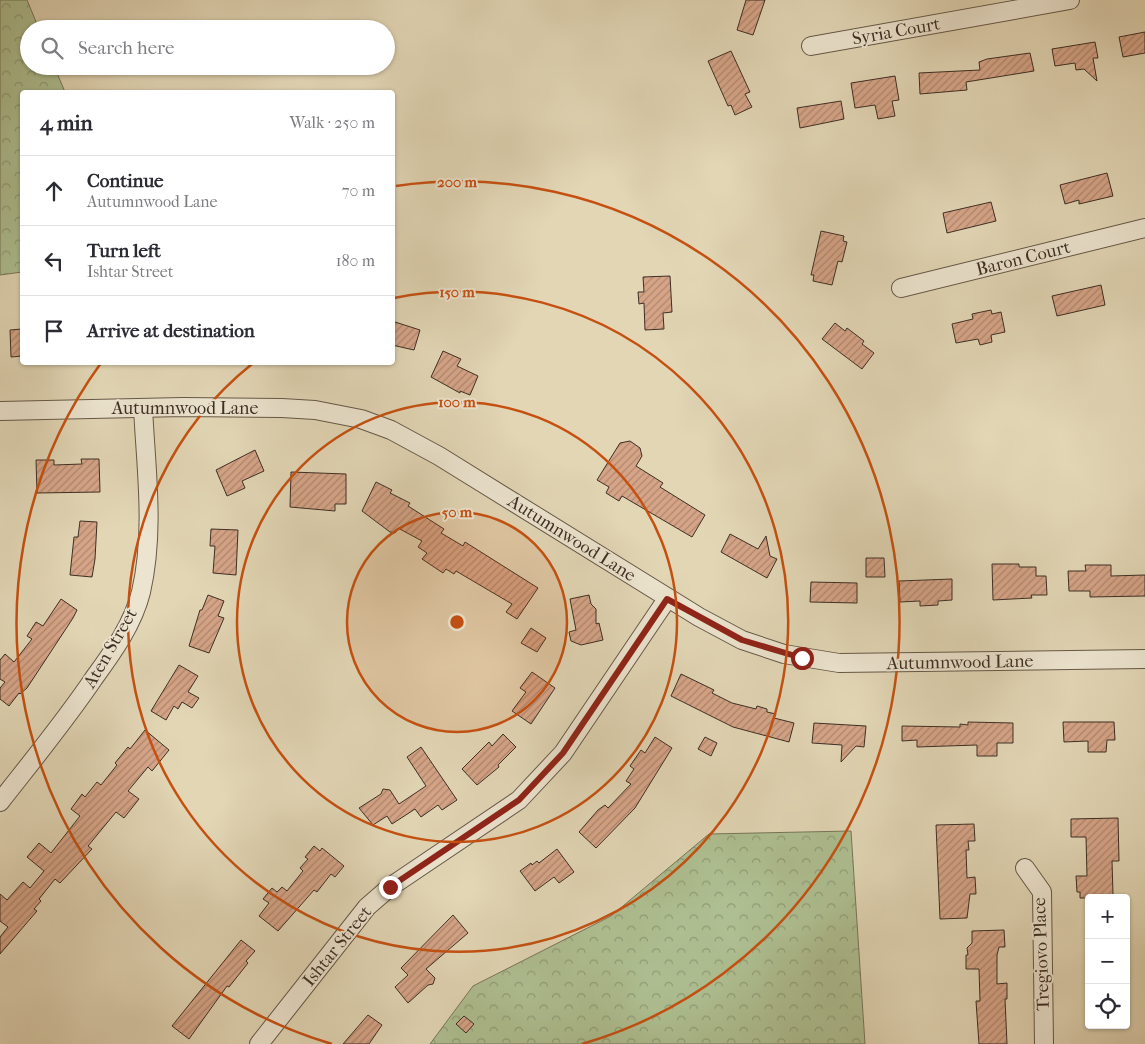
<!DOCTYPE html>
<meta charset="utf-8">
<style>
body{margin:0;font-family:"IM FELL French Canon",serif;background:#f7f7f7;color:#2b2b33}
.controls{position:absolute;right:15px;bottom:15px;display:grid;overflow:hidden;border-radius:5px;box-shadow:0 1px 4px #0004}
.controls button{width:45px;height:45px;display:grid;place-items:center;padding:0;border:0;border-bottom:1px solid #e1e1e2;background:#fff;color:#2b2b33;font:25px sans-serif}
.stop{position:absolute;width:15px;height:15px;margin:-11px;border:4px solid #8f2418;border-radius:50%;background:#fff}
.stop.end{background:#8f2418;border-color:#fff;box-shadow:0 1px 5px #0008}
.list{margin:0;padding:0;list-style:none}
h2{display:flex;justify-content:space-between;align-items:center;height:65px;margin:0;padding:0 20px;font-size:21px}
h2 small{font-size:16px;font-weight:400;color:#7c7c81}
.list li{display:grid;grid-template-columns:32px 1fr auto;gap:15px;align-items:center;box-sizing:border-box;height:70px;padding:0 20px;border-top:1px solid #e1e1e2}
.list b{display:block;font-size:19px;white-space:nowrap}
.list p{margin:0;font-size:16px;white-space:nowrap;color:#7c7c81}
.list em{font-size:16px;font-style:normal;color:#7c7c81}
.icon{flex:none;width:28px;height:28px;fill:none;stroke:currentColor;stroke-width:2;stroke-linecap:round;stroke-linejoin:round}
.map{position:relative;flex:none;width:1145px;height:1044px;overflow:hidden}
.search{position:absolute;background:#fff;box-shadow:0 1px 4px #0004;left:20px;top:20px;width:375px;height:55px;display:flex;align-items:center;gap:12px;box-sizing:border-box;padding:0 18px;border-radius:28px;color:#7c7c81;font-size:19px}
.panel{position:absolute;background:#fff;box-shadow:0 1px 4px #0004;left:20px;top:90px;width:375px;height:275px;border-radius:5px}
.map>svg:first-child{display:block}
</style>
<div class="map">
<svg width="1145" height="1044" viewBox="0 0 1145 1044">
<defs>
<pattern id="forest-crowns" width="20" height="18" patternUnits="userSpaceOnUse" patternTransform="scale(1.25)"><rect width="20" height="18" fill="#aebf91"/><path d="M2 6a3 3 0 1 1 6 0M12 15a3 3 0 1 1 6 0" fill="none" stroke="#8f9c76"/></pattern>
<pattern id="building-hatch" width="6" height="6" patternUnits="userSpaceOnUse" patternTransform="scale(1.25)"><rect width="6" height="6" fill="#d6a588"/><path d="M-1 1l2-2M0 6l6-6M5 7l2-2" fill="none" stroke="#af876f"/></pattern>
</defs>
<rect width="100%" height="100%" fill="#e2d6b5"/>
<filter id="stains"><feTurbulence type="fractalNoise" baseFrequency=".004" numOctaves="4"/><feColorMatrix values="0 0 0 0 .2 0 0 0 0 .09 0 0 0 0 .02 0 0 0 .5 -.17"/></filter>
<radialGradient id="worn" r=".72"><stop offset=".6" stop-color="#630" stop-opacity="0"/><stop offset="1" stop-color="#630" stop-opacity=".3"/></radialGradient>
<g fill="url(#forest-crowns)" stroke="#76765a">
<path d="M0 0H27L39 29H29V66H54L65 92H22V272L0 275Z"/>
<path d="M851 831 865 1044H430L473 986 611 916 709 834Z"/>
</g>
<g fill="url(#building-hatch)" stroke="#3d2e24">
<path d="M746 0H765L753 35 737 30Z"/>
<path d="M1145 32V53L1123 57 1119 37Z"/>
<path d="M1095 42 1098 58H1093L1097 81 1084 69 1076 70 1075 63 1055 66 1052 49Z"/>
<path d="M731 51 750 92 745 94 752 107 735 115 731 105 728 106 708 61Z"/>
<path d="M1030 53 1034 71 966 82 967 90 920 94 919 73 980 70 979 62 987 59Z"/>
<path d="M895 76 899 100 892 101 895 116 878 119 875 105 855 108 851 83Z"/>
<path d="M841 101 844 119 800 128 797 108Z"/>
<path d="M1107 173 1113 196 1079 204V200L1065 204 1060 185Z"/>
<path d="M991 202 996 221 947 233 943 213Z"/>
<path d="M821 231 844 236 843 241 847 242 842 262 838 261 832 285 813 281 814 275H811Z"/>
<path d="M670 276 672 312 663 313 664 329 645 330 644 303 639 304 638 292H644L643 277Z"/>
<path d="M1101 285 1105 305 1057 316 1052 296Z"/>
<path d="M991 310 992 314 1001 312 1005 332 991 335 992 342 980 345 978 339 956 343 952 324 973 319 972 314Z"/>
<path d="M392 321 420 330 414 350 392 345Z"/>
<path d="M835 323 845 331 847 328 864 341 862 344 874 353 862 369 822 339Z"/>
<path d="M22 329V356L11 357 10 330Z"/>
<path d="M443 351 461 359 457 366 478 376 470 395 460 391V393L431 377Z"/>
<path d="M630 441 640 448 642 456 636 466 663 483 660 487 705 515 692 537 622 496 619 501 606 493 609 487 597 480 620 443Z"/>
<path d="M255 450 264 471 242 481 245 488 227 496 216 470Z"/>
<path d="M81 459H99L100 492 37 493 36 460H54V465L82 464Z"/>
<path d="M291 472 346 474V504H335V511L290 507Z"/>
<path d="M376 482 392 490 390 493 410 503 408 506 444 529 441 533 463 546 465 542 538 588 517 619 506 612 512 604 456 571 454 574 446 569 443 573 422 559 427 553 418 547 422 541 398 528 395 533 390 532 362 511Z"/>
<path d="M80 521 97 522 95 559 92 577 70 575 74 537H78Z"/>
<path d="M211 529 238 530 236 575 213 573 215 546H210Z"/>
<path d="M730 534 758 549 766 536 770 556 777 559 767 578 721 552Z"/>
<path d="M866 558H884L885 577H866Z"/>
<path d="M992 564H1019V567H1036V576H1046L1047 595H1031L1032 598 993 600Z"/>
<path d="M1085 565H1111V576L1145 575V596L1090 597V591H1069L1068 571H1086Z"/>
<path d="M952 579V600L938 601V605L920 606V601L900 602 899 581Z"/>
<path d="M811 582 857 583V603L810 602Z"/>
<path d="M208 595 224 601 218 616 224 618 209 653 189 646 200 610H202Z"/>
<path d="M589 595 591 604 596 609V624L599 623 603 640 581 645 571 641 569 632 576 630 570 599Z"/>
<path d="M61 599 77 610 73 618 27 688 20 694 19 693 9 706 0 699V688L5 682 0 679V660L5 654 14 662 32 639 27 636 36 622 43 626Z"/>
<path d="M531 628 546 638 537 652 521 643Z"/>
<path d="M179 665 198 676 188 692 199 698 192 708 182 702 178 709 174 706 166 720 151 711Z"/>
<path d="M532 672 555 688 531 724 512 711 526 692 520 688Z"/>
<path d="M681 674 714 690 712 693 732 703 756 709 757 706 767 709V712L776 714 774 718 794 723 789 742 733 727 671 696Z"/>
<path d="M968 722 1013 723V743H997V756H977V745L917 747V740L902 741V726L960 727V724L968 725Z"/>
<path d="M1063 722H1114L1115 740H1107L1106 752H1088V741L1064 742Z"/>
<path d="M814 723 866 726 864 747 856 746 841 762 842 745 812 743Z"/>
<path d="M145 730 169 750 152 771 148 767 128 791 139 799 124 818 116 812 88 846 92 849 60 883 55 879 39 899 41 901 34 909 37 911 0 954V937L8 927 0 921V894L7 900 23 882 30 888 44 871 27 857 39 843 51 853 80 816 71 809 82 794 85 797 97 782 101 785 117 765 115 763 128 747 130 749Z"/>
<path d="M503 734 516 747 498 765 499 767 477 785 462 769 489 742 492 746Z"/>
<path d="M655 737 672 748 635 808 596 848 579 832 598 810 605 805 608 808 631 784 626 781 634 769 630 766 641 750 645 753Z"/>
<path d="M705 737 717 743 711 756 698 749Z"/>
<path d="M421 747 457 800 442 810 438 805 421 817 415 809 392 824 387 816 373 825 359 808 381 794 383 789 390 790 399 804 426 786 407 757Z"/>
<path d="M1118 818 1119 861H1112L1113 895H1109V898H1080V892H1077L1076 876H1087L1086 837H1071V819Z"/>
<path d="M974 824 975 841H968L969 850H966L967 878 975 877 976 894H970L967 918 940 919 936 825Z"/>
<path d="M314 846 320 851 322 848 344 866 335 877 331 874 317 892 314 890 278 931 259 916 269 903 263 899 272 888 277 892 282 887 287 891 303 871 300 868 308 859 305 857Z"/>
<path d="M557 849 574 872 559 883 554 877 535 891 520 871 531 863 532 865 537 861 539 863Z"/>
<path d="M453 915 468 933 426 969 435 978 433 984 428 985 408 1003 395 987 408 975 401 968Z"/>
<path d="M1004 930 1005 947H999L997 955V984L1007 983V999H1005L1007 1044H979L976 1001H980L979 969H966V955H968L967 948 972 943V931Z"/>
<path d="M241 940 255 951 246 961 248 963 229 987 227 986 189 1039 172 1026Z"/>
<path d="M368 1015 382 1025 369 1044H343Z"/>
<path d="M464 1016 474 1024 466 1033 456 1024Z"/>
</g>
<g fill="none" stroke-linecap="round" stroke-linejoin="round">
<defs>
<g id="minor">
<path d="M811 46 1070 0"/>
<path d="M901 288 1145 228"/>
<path d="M0 411 183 407 282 408 315 410 361 419 391 430 439 456 699 617 742 640 784 654 839 663 1145 659"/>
<path d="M0 802C32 761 65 721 94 678 113 652 133 624 141 592 155 531 146 469 143 408"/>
<path d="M1025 868 1042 892 1044 1044"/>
<path d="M259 1044 367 907 390 887 519 800 563 753 667 599"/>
</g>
</defs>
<use href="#minor" stroke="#665848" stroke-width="20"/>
<use href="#minor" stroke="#ece4cf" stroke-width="18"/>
</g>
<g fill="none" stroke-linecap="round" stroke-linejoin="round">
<path stroke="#8f2418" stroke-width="6" d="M390 887 519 800 563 753 667 599 742 640 802 658"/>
</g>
<circle cx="457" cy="622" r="110" fill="#c65011" fill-opacity=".12"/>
<g fill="none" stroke="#c65011" stroke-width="2.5">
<circle cx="457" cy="622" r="110"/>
<circle cx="457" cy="622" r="220"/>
<path d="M394 298A330 330 0 1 1 252 364"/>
<path d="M332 1044A440 440 0 0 1 101 363M396 186A440 440 0 0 1 582 1044"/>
</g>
<g text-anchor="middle" stroke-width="4" stroke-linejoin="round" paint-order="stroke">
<g font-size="18" fill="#3d2e24" stroke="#ece4cf">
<text transform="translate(896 31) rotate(-10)" y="6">Syria Court</text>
<text transform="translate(1023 258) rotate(-14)" y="6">Baron Court</text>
<text x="185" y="414">Autumnwood Lane</text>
<text transform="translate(572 538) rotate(32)" y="6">Autumnwood Lane</text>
<text transform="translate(110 648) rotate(-60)" y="6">Aten Street</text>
<text transform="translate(960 662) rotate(-1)" y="6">Autumnwood Lane</text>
<text transform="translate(337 946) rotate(-51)" y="6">Ishtar Street</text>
<text transform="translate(1041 954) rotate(-92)" y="6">Tregiovo Place</text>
</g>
</g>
<circle cx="457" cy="622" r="8" fill="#c65011" stroke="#ece4cf" stroke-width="2.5"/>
<g font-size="15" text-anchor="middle" font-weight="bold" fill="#c65011" stroke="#ece4cf" stroke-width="4" stroke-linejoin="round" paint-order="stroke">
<text x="457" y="187">200 m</text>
<text x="457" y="297">150 m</text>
<text x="457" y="407">100 m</text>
<text x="457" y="517">50 m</text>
</g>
<rect width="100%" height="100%" filter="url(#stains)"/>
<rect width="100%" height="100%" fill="url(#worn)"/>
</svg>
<div class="controls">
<button>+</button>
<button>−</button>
<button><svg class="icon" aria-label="locate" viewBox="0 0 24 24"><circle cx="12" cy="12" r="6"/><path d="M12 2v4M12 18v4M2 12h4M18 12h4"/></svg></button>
</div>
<div class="stop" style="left:802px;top:658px"></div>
<div class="stop end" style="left:390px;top:887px"></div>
<div class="search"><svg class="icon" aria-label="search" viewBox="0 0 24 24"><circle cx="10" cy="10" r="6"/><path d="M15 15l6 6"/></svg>Search here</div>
<section class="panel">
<h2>4 min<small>Walk · 250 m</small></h2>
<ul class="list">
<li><svg class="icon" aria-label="ahead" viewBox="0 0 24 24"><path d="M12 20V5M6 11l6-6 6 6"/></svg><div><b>Continue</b><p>Autumnwood Lane</p></div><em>70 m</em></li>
<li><svg class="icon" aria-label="left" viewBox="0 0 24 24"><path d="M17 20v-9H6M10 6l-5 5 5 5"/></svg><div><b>Turn left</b><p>Ishtar Street</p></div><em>180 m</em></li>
<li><svg class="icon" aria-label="arrive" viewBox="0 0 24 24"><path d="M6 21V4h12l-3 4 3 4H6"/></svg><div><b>Arrive at destination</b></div></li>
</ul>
</section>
</div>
